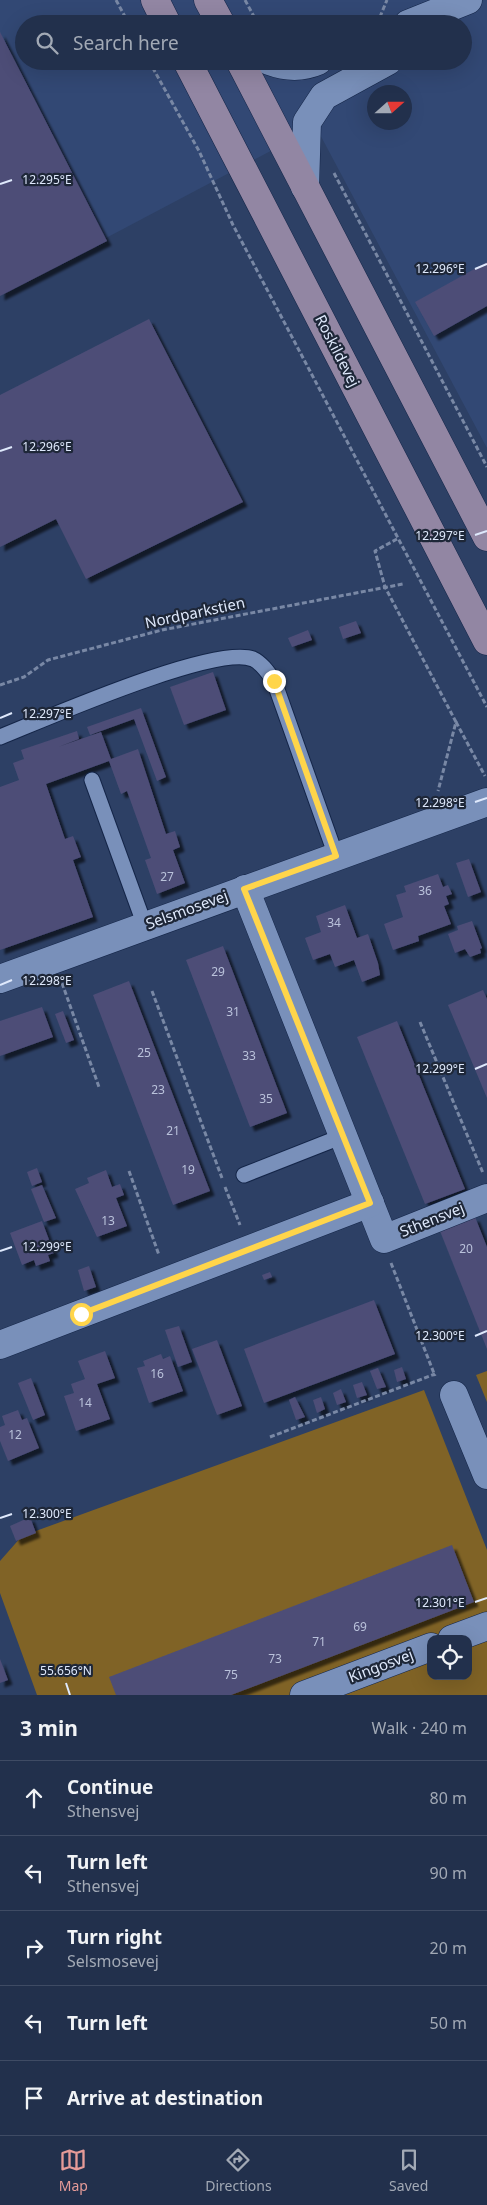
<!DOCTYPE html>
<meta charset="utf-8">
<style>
body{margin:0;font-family:"Noto Sans",sans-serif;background:#2e3c56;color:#f1f3f6}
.controls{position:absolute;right:15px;bottom:15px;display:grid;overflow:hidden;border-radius:10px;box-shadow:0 5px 20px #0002}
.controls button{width:45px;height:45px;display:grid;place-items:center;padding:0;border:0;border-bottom:1px solid #3f4b64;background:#22304c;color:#f1f3f6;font:25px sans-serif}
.compass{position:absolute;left:367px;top:85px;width:45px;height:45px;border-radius:50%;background:#22304c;box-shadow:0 5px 20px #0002;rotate:69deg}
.stop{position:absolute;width:15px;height:15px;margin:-11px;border:4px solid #ffd54a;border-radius:50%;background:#fff}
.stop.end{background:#ffd54a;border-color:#fff;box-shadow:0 1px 5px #0008}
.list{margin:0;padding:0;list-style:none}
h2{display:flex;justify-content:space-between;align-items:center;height:65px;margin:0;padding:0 20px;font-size:21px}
h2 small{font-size:16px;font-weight:400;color:#a2a9b5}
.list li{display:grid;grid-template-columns:32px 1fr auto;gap:15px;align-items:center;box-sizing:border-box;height:75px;padding:0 20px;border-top:1px solid #3f4b64}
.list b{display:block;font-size:19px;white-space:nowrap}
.list p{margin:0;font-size:16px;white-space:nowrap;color:#a2a9b5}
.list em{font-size:16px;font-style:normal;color:#a2a9b5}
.icon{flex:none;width:28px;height:28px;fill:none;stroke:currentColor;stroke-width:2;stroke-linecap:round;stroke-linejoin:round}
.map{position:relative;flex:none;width:487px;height:1695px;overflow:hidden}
.search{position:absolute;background:#22304c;box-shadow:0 5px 20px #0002;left:15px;right:15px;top:15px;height:55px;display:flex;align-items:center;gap:12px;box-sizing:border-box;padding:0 18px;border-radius:28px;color:#a2a9b5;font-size:19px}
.sheet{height:440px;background:#22304c}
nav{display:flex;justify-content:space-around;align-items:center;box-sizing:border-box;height:70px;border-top:1px solid #3f4b64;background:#22304c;font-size:14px;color:#a2a9b5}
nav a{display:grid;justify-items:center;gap:2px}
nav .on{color:#e69b98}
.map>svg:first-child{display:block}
</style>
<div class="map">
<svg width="487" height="1695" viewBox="0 0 487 1695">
<defs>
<filter id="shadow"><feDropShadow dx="4.5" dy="4.5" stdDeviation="1" flood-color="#0009"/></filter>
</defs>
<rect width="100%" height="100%" fill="#2d4065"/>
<path fill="#324874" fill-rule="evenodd" d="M0 0H487V448L316 127 0 294ZM24 24H463V61H24ZM374 92H404V122H374Z"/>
<g fill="#806326" fill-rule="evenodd">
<path d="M487 1371V1402L476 1375Z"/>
<path d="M424 1390 487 1550V1695H37L0 1593V1561L22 1536ZM431 1639H468V1676H431Z"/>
</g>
<g fill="#4d4d77" filter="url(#shadow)">
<path d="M0 32 107 241 0 296Z"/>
<path d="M487 262V306L434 336 415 302Z"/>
<path d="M149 319 243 502 86 579 56 519 0 547V395Z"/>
<path d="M356 621 361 633 343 639 339 627Z"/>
<path d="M308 630 312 640 292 647 288 638Z"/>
<path d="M213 672 226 710 184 725 170 687Z"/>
<path d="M141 708 166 777 157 781 134 719 90 735 87 727Z"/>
<path d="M77 731 79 739 58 747 101 732 111 759 138 749 166 834 175 831 180 847 173 850 185 883 157 894 145 860 151 858 127 791 121 794 109 761 46 784 65 839 73 836 81 857 73 860 93 917 0 950V787L19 780 13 763 24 759 21 750Z"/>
<path d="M469 859 481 892 468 897 456 863Z"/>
<path d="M438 874 443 887 448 885 452 894 446 896 449 904 444 906 451 924 418 936 419 941 393 950 384 924 403 917 396 895 406 892 404 886Z"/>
<path d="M345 905 357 938 368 934 378 963 380 975 362 982 354 960 335 967 330 954 313 960 305 938 321 932 316 916Z"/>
<path d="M472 921 482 948 480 949 481 953 470 957 465 949 455 953 448 934 458 930 457 926Z"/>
<path d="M223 946 287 1113 250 1127 186 960Z"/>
<path d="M129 981 210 1191 173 1205 93 995Z"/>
<path d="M483 990 487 999V1098L448 1005Z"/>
<path d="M42 1007 53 1037 0 1056V1021Z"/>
<path d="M63 1011 74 1040 66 1043 55 1014Z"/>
<path d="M397 1021 465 1189 425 1204 357 1037Z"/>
<path d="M37 1168 42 1182 32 1186 27 1172Z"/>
<path d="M106 1170 112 1187 120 1184 124 1195 116 1198 127 1226 97 1237 75 1189 89 1183 87 1178Z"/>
<path d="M42 1185 56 1218 44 1222 31 1189Z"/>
<path d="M475 1217 487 1247V1349L440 1231Z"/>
<path d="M42 1221 54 1253 48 1255 50 1261 36 1266 34 1260 22 1265 10 1233Z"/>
<path d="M89 1266 96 1287 84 1291 78 1270Z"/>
<path d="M270 1272 272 1277 264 1280 262 1275Z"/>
<path d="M374 1300 395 1354 264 1403 244 1349Z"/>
<path d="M179 1326 192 1362 178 1367 165 1330Z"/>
<path d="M217 1340 242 1406 217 1415 192 1349Z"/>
<path d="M105 1351 115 1378 97 1384 110 1419 76 1431 64 1396 74 1393 71 1384 85 1379 78 1361Z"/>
<path d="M161 1354 163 1359 170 1356 183 1391 149 1403 137 1368 145 1366 143 1361Z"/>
<path d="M402 1367 406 1379 397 1382 394 1370Z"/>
<path d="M378 1368 386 1387 377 1389 370 1371Z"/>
<path d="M31 1378 45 1415 33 1420 18 1383Z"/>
<path d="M362 1382 367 1395 357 1398 353 1385Z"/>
<path d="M341 1389 346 1402 337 1405 333 1393Z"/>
<path d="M295 1397 305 1417 296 1420 289 1400Z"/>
<path d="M321 1397 325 1409 317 1413 313 1400Z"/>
<path d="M18 1410 22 1420 27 1418 39 1448 8 1461 0 1441V1427L5 1425 2 1416Z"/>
<path d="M30 1517 36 1533 16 1541 10 1526Z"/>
<path d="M452 1545 474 1602 231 1695H116L109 1677Z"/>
<path d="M0 1659 8 1680 0 1683Z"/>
</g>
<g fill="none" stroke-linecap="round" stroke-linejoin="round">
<defs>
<g id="lane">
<path d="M0 737C45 719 215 644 253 659 262 663 269 674 274 681L336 856"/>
<path d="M92 780 145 926"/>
<path d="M244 1175 343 1136"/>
</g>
<g id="street">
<path d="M408 24 468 0"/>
<path d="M269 61C285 67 302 68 318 61"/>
<path d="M305 187 307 122 324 96 388 61"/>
<path d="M245 889 384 1239 487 1198"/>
<path d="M0 979 487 802"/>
<path d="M0 1345 370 1203"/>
<path d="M454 1395 487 1475"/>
<path d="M452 1639 487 1626"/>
<path d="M304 1695 431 1647"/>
</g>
<g id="secondary">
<path d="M155 0 167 24"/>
<path d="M208 0 221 24"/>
<path d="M187 61 487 641"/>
<path d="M240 61 487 537"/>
</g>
</defs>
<use href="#lane" stroke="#142548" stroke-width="17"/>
<use href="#street" stroke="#142548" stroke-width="29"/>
<use href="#secondary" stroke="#142548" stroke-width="29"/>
<g stroke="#7988a5" stroke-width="3" stroke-dasharray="5 2.5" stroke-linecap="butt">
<path d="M116 0 129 24"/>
<path d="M245 0 258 24"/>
<path d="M377 24 387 0"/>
<path d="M149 61 199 151 233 225 487 707"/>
<path d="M334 173 487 467"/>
<path d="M397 539 375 551 385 587 456 722 438 791"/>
<path d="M0 685 24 677 48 660 162 630 403 584"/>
<path d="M456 722 485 776"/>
<path d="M62 983 99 1087"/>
<path d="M152 991 222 1178"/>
<path d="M420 1022 483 1173"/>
<path d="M129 1171 159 1255"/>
<path d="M225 1187 240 1225"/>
<path d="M391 1263 435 1376"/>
<path d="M270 1437 435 1374"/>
</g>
<use href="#lane" stroke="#7990ba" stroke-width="15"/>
<use href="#street" stroke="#7990ba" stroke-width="28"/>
<use href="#secondary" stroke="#9286a3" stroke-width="28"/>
</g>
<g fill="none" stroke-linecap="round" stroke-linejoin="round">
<path stroke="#ffd54a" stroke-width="6" d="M81 1314 370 1203 244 889 336 856 274 681"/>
</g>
<path fill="none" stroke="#dfe9fc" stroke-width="2" d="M0 184 12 180M475 269 487 264M0 451 12 447M475 535 487 531M0 718 12 713M475 802 487 798M0 985 12 980M475 1069 487 1064M0 1251 12 1247M475 1336 487 1331M0 1518 12 1514M475 1602 487 1598M66 1683 70 1695"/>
<g text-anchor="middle" stroke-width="4.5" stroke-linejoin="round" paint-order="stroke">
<g font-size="12" fill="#bac2db">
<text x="167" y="881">27</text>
<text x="425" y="895">36</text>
<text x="334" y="927">34</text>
<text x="218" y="976">29</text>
<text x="233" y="1016">31</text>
<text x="144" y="1057">25</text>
<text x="249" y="1060">33</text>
<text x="158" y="1094">23</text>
<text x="266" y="1103">35</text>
<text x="173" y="1135">21</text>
<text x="188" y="1174">19</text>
<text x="108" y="1225">13</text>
<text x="466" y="1253">20</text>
<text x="157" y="1378">16</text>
<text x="85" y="1407">14</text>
<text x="15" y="1439">12</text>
<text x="360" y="1631">69</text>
<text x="319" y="1646">71</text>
<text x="275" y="1663">73</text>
<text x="231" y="1679">75</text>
</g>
<g font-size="15" fill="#dfe9fc" stroke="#1e2738">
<text transform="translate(337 351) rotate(63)" y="5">Roskildevej</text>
<text transform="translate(195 613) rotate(-12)" y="5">Nordparkstien</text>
<text transform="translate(187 910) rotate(-20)" y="5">Selsmosevej</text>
<text transform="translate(432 1220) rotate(-22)" y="5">Sthensvej</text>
<text transform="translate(381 1666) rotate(-21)" y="5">Kingosvej</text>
</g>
</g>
<g font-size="12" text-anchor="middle" fill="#dfe9fc" stroke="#1e2738" stroke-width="4.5" stroke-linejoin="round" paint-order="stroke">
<text x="47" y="184">12.295°E</text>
<text x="440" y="273">12.296°E</text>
<text x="47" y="451">12.296°E</text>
<text x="440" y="540">12.297°E</text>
<text x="47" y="718">12.297°E</text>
<text x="440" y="807">12.298°E</text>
<text x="47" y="985">12.298°E</text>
<text x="440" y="1073">12.299°E</text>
<text x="47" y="1251">12.299°E</text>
<text x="440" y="1340">12.300°E</text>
<text x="47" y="1518">12.300°E</text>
<text x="440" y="1607">12.301°E</text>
<text x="66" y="1675">55.656°N</text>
</g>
</svg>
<div class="controls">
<button><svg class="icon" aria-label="locate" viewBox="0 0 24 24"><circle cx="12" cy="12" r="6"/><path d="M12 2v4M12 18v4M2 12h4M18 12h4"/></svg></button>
</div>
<svg class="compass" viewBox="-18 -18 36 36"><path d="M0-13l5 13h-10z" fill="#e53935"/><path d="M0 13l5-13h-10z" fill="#a2a9b5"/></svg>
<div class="stop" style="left:81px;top:1314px"></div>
<div class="stop end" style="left:274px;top:681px"></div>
<div class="search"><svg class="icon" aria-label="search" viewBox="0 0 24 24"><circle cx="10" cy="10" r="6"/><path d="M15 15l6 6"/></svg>Search here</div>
</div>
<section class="sheet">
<h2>3 min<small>Walk · 240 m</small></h2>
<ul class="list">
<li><svg class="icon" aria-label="ahead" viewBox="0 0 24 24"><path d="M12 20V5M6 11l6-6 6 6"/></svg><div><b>Continue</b><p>Sthensvej</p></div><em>80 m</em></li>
<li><svg class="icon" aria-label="left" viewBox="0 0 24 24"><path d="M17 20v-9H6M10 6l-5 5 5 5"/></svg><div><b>Turn left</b><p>Sthensvej</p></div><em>90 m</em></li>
<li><svg class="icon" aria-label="right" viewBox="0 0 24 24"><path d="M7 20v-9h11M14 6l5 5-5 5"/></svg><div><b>Turn right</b><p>Selsmosevej</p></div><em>20 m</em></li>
<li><svg class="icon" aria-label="left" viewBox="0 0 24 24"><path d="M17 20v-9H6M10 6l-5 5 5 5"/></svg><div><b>Turn left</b></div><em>50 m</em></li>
<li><svg class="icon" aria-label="arrive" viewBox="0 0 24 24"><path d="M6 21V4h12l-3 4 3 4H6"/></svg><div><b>Arrive at destination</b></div></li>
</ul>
</section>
<nav>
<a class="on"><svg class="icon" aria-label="map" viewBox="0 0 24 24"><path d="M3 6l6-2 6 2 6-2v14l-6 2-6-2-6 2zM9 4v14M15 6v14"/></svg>Map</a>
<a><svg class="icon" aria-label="directions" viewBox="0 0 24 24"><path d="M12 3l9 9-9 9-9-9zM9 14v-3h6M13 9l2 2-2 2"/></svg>Directions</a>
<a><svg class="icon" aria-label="saved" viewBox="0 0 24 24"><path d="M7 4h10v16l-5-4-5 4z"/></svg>Saved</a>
</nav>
